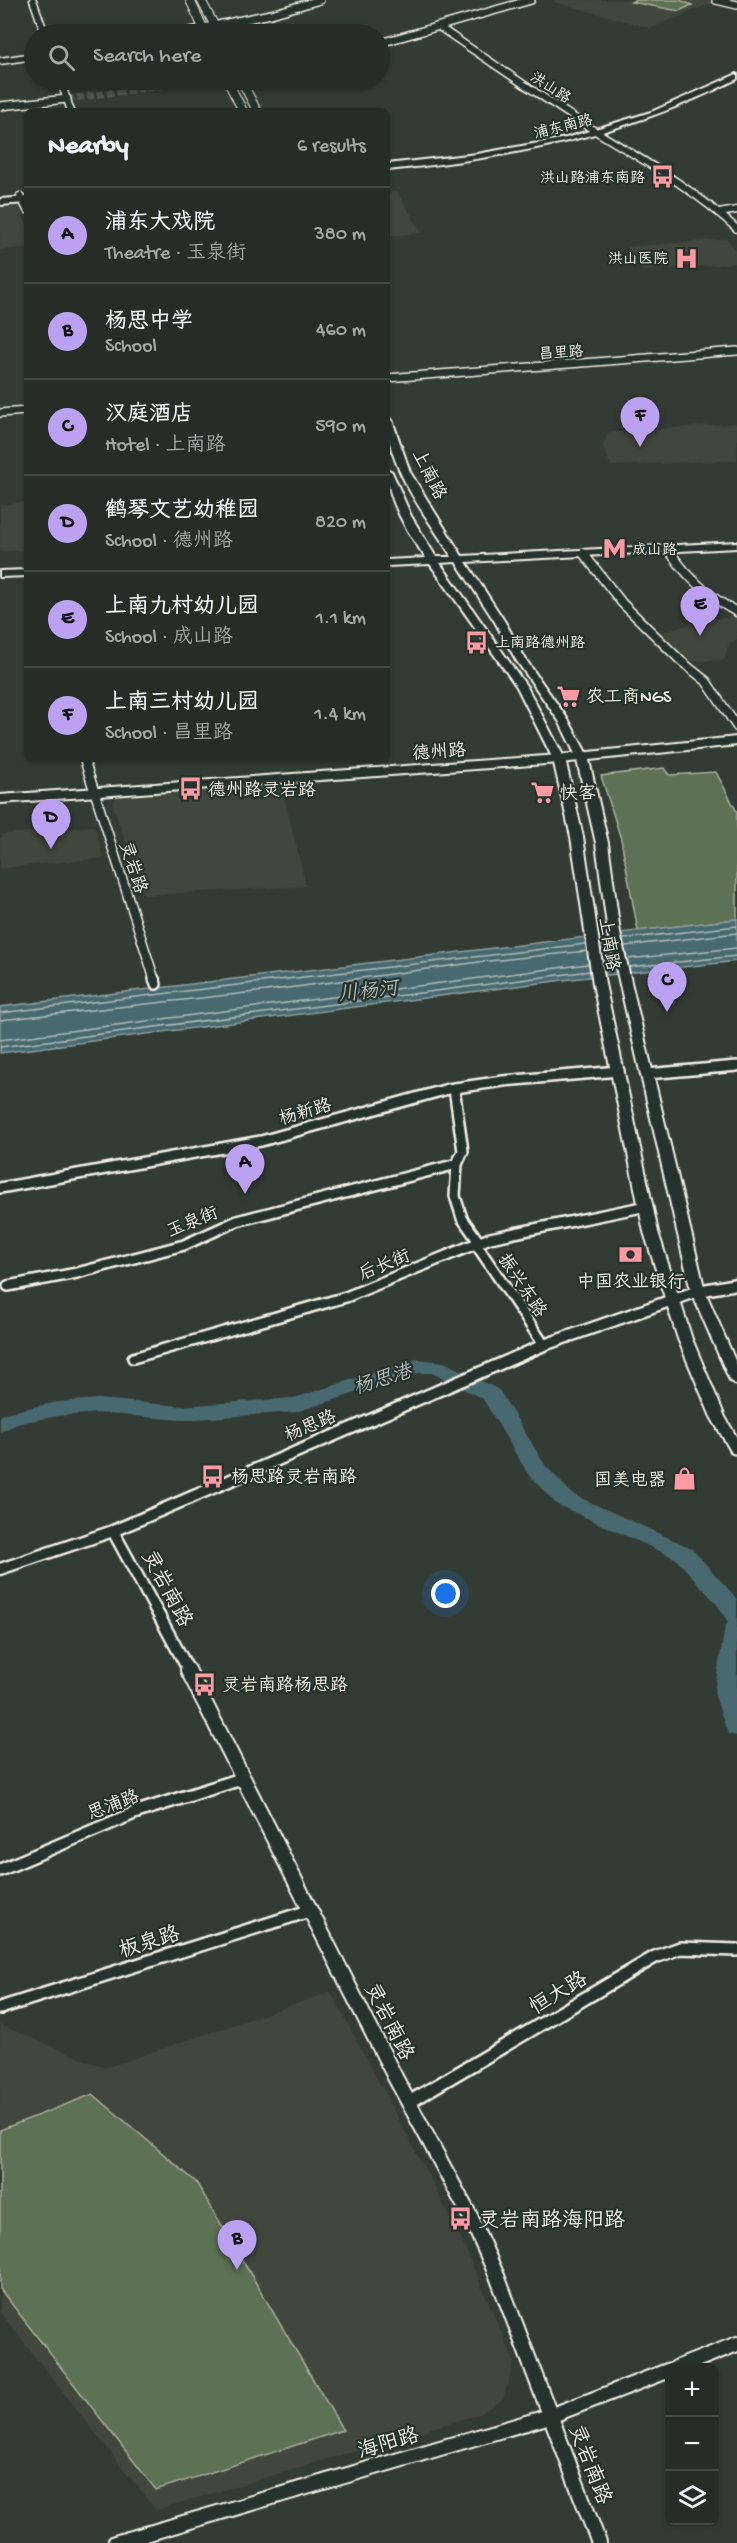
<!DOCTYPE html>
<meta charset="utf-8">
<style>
body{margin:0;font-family:"Gochi Hand","LXGW WenKai TC",sans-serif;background:#2e352f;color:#f1f3f6}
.controls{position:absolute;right:18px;bottom:18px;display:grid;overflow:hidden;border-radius:9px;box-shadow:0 2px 4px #0004}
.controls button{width:54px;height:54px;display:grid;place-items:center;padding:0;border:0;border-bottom:2px solid #424944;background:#262d27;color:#f1f3f6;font:30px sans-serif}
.you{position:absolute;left:446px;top:1594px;width:21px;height:21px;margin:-15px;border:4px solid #fff;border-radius:50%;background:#1a73e8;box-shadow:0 0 0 9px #1a73e833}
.badge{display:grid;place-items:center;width:39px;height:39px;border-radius:50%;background:#bca0f2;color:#111;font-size:20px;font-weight:700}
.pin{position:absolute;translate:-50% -50px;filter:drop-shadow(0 2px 3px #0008)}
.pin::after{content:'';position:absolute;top:32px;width:21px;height:18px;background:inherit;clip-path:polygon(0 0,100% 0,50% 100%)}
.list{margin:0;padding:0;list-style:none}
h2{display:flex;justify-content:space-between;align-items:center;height:78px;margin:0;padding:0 24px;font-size:26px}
h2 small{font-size:20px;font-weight:400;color:#a4a8a7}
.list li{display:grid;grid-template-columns:39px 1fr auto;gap:18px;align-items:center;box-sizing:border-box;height:96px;padding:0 24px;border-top:2px solid #424944}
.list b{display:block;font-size:22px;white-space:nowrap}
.list p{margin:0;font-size:20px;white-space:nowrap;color:#a4a8a7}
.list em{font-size:20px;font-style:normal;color:#a4a8a7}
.icon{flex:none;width:33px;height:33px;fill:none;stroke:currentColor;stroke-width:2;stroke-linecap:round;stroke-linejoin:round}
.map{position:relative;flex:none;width:737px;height:2543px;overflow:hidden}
.search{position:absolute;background:#262d27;box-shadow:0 2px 4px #0004;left:24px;top:24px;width:366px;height:66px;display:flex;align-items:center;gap:15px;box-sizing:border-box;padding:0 21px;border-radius:33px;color:#a4a8a7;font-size:22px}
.panel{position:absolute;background:#262d27;box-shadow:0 2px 4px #0004;left:24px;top:108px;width:366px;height:654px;border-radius:9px}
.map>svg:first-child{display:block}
</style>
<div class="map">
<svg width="737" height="2543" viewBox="0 0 737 2543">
<rect width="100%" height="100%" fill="#333c34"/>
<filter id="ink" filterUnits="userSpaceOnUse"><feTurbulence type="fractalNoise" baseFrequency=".0167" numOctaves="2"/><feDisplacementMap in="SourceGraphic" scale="12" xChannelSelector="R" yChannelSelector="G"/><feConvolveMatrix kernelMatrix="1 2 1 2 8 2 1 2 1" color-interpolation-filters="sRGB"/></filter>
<g filter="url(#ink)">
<g fill="#43473c">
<path d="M555 0H707L714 2 651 28 552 1Z"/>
<path d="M397 192 422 233 387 236V193Z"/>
<path d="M19 206 27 225V248L0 250V208Z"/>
<path d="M727 239 737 253V263L643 271 627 247Z"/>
<path d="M737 423V460L611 466 603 446 608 433Z"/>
<path d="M27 502V550L0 552V505Z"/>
<path d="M735 617H737V639L729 643 724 660 687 661 660 633 706 620Z"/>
<path d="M281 785 306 886 144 895 113 805 116 797Z"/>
<path d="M94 826 104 858 0 868V840L3 834Z"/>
<path d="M331 1992 456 2228 514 2362 503 2399 479 2414 156 2510 0 2312V2025L105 2068Z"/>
</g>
<g fill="#5d7155" stroke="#a8b19e" stroke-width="1.5">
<path d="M635 0H680L692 5 679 11 631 2Z"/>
<path d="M664 768 669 775 716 772 737 812V919L638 931 621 839 601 776Z"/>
<path d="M93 2094 196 2182 343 2430 156 2490 0 2289V2130Z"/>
</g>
<path fill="#4a6970" stroke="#8e9fa0" stroke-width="1.5" d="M737 919V961L571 979 0 1053V1007Z"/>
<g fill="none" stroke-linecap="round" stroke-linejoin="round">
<g stroke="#b0bbb8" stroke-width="1.5">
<path d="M623 939 737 926"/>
<path d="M625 946 737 933"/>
<path d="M627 959 737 948"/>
<path d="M629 967 737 956"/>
<path d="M0 1013 585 944"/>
<path d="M0 1020 266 991 479 962 587 951"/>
<path d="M0 1040 588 964"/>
<path d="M0 1047 590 971"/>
</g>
<path fill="#4a6970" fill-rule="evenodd" d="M417 1359 444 1362 499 1390 545 1465 572 1494 691 1548 732 1593 737 1600V1736L728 1734 714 1693 725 1627 728 1622 716 1603 675 1558 556 1504 528 1474 483 1399 432 1373H418L296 1412 181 1420 98 1413 58 1416 20 1423 0 1432V1416L5 1413 58 1402 98 1399 181 1406 294 1398Z"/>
<path stroke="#50574f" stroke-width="7" stroke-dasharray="7 3" stroke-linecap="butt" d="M67 99 189 82"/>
<defs>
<g id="minor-far3">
<path d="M33 0 45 34"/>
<path d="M439 27C488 60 537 94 587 126 639 158 692 187 737 229"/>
<path d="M174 34 203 28"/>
<path d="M0 61 34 56"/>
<path d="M60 80 71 111"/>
<path d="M20 196 27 210"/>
<path d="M719 213 737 210"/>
</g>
<g id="minor-far2">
<path d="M668 549C686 576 708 597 737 612"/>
<path d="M583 553 622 603 681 661 706 681 737 727"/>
<path d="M84 759 155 981"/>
</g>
<g id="minor-far1">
<path d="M154 979 156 984"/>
<path d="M647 1074 737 1066"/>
<path d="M454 1088 463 1151 457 1164 455 1196 462 1218 479 1242"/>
<path d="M0 1188 261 1141 448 1089 503 1081 619 1071"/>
<path d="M476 1244 544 1345"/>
<path d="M8 1286 77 1273 184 1245 237 1221 457 1164"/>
<path d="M133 1358 346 1297 490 1238 647 1206"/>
</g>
<g id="minor">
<path d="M0 1870 137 1812 241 1779"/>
<path d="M0 2008 309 1911"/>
<path d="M409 2102 655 1957 680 1948 737 1950"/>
</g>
<g id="tertiary-far3">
<path d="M716 0 737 5"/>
<path d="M203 28 271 14 320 0"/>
<path d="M380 43 531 0"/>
<path d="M189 82 201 80"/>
<path d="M0 106 67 99"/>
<path d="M387 378 737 351"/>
<path d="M0 413 27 411"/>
</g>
<path id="tertiary-far2" d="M0 799 559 759 737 741"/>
<g id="tertiary-far1">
<path d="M113 1531 189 1671"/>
<path d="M0 1569 113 1531 544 1345 698 1291 737 1284"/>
</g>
<g id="tertiary">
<path d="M188 1670 396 2079 471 2218 497 2276 599 2543"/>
<path d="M676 2368 737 2344"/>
<path d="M115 2543 550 2416 670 2370"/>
</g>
<g id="secondary">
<path d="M190 0 206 34"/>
<path d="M201 0 219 34"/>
<path d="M227 80 243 111"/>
<path d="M241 80 257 111"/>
</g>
<g id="primary">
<path d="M737 74V79C623 137 513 157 387 170V164L477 154 566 138 651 112Z"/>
<path d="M27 197V203L0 205V199Z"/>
<path d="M387 417 392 420 410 472 462 556 737 542V548L466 562 505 622 526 660 569 721 588 756 608 843 620 933 631 982 705 1291 737 1365V1385L730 1381 691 1291 608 933 596 843 576 756 559 721 516 660 495 622 456 562 440 563 527 687 565 759 583 837 605 984 658 1232 692 1339 725 1417 737 1438V1454L732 1453 711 1417 678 1339 644 1232 593 984 571 837 553 759 517 687 430 564 387 566V560L426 558C408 533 387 500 387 469L392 472 411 516 436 557H452C426 515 387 469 387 417Z"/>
<path d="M27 570V576L0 577V571Z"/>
</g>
</defs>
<use href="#minor-far3" stroke="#f4f1e8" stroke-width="9"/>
<use href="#minor-far2" stroke="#f4f1e8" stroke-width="11"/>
<use href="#minor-far1" stroke="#f4f1e8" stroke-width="14"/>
<use href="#minor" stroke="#f4f1e8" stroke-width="16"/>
<use href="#tertiary-far3" stroke="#f4f1e8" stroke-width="10"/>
<use href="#tertiary-far2" stroke="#f4f1e8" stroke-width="12"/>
<use href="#tertiary-far1" stroke="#f4f1e8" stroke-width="15"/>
<use href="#tertiary" stroke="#f4f1e8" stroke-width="18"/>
<use href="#secondary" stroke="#f4f1e8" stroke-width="10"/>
<use href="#primary" stroke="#f4f1e8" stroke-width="4"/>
<use href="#minor-far3" stroke="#26332d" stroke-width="6"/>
<use href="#minor-far2" stroke="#26332d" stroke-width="8"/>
<use href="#minor-far1" stroke="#26332d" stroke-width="9"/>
<use href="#minor" stroke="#26332d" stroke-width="11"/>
<use href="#tertiary-far3" stroke="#26332d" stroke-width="7"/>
<use href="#tertiary-far2" stroke="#26332d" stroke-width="8"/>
<use href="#tertiary-far1" stroke="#26332d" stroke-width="10"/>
<use href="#tertiary" stroke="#26332d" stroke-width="14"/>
<use href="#secondary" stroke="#26332d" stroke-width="8"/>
<use href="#primary" fill="#26332d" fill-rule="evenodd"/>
</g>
</g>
<defs>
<symbol id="bus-bare" viewBox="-9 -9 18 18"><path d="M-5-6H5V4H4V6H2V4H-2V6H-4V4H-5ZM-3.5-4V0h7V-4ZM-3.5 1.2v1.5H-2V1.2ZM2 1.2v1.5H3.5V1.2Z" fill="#ff9aa2" stroke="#26332d" stroke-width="2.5" paint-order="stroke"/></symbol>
<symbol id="hospital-bare" viewBox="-9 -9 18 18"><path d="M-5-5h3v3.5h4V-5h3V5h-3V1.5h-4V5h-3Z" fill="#ff9aa2" stroke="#26332d" stroke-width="2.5" paint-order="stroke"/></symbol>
<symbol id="metro-bare" viewBox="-9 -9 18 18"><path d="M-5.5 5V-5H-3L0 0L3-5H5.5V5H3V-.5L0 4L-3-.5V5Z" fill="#ff9aa2" stroke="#26332d" stroke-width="2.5" paint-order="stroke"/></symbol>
<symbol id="supermarket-bare" viewBox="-9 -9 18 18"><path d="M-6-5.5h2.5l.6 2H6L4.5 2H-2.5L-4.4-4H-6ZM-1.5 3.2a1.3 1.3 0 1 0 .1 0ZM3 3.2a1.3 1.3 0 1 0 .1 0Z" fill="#ff9aa2" stroke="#26332d" stroke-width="2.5" paint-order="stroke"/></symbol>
<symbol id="bank-bare" viewBox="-9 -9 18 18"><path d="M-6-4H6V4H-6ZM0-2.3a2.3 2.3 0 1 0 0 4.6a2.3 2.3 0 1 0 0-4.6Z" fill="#ff9aa2" stroke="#26332d" stroke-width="2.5" paint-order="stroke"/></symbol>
<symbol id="shop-bare" viewBox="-9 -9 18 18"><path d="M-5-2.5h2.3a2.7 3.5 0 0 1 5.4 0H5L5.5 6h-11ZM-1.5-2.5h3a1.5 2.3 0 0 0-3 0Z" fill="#ff9aa2" stroke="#26332d" stroke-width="2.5" paint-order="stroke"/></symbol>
</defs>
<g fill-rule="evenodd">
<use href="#bus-bare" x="646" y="160" width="33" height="33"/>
<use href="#hospital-bare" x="670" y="242" width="33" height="33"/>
<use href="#metro-bare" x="598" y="532" width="33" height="33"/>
<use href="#bus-bare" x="460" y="626" width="33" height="33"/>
<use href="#supermarket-bare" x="552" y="680" width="33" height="33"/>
<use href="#bus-bare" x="174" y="772" width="33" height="33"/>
<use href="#supermarket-bare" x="526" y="776" width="33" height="33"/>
<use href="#bank-bare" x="614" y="1238" width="33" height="33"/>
<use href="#bus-bare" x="196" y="1460" width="33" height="33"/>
<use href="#shop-bare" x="668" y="1462" width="33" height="33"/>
<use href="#bus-bare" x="188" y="1668" width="33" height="33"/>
<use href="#bus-bare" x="444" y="2202" width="33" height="33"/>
</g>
<g text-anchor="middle" stroke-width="4.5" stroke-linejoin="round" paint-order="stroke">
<g font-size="15" fill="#f4f1e8" stroke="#26332d">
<text transform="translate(551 87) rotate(33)" y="5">洪山路</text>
<text transform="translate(563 126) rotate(-14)" y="5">浦东南路</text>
<text transform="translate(561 352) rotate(-4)" y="5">昌里路</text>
</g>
<g font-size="15" fill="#f4f1e8" stroke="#26332d" text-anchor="end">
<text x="645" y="182">洪山路浦东南路</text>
<text x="668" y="263">洪山医院</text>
<text x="632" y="554" text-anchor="start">成山路</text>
<text x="495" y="647" text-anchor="start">上南路德州路</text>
</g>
<g font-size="18" fill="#f4f1e8" stroke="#26332d">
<text transform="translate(430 474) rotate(63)" y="6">上南路</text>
<text transform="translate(439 751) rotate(-4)" y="6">德州路</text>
<text transform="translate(134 867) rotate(72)" y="6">灵岩路</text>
<text transform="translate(610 944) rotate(81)" y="6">上南路</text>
<text transform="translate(305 1111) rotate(-16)" y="6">杨新路</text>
<text transform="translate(192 1221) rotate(-22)" y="6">玉泉街</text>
<text transform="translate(384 1264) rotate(-22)" y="6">后长街</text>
<text transform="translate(523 1285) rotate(56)" y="6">振兴东路</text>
<text transform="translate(310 1425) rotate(-23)" y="6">杨思路</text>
<text transform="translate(113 1804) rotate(-21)" y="6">思浦路</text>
</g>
<g font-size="18" fill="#f4f1e8" stroke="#26332d" text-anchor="start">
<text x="586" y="702">农工商NGS</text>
<text x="208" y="795">德州路灵岩路</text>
<text x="560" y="798">快客</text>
<text x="631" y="1287" text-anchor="middle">中国农业银行</text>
<text x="231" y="1482">杨思路灵岩南路</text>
<text x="666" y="1485" text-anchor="end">国美电器</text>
<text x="222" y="1690">灵岩南路杨思路</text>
</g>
<g font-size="20" font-style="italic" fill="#b0bbb8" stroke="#26332d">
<text transform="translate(368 990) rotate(-7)" y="7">川杨河</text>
<text transform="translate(382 1378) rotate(-17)" y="7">杨思港</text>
</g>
<g font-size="21" fill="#f4f1e8" stroke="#26332d">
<text transform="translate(168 1588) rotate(62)" y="7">灵岩南路</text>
<text transform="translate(149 1941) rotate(-17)" y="7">板泉路</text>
<text transform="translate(558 1992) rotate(-31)" y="7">恒大路</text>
<text transform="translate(390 2021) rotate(63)" y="7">灵岩南路</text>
<text transform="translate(388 2442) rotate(-16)" y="7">海阳路</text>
<text transform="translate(591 2464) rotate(69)" y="7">灵岩南路</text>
</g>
<g font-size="21" fill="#f4f1e8" stroke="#26332d" text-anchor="start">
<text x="478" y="2226">灵岩南路海阳路</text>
</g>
</g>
</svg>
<div class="controls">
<button>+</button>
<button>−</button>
<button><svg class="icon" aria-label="layers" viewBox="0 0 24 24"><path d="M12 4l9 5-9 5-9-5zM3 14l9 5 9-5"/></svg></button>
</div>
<div class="you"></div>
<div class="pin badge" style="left:245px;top:1194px">A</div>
<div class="pin badge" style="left:237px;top:2270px">B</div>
<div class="pin badge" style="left:667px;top:1012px">C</div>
<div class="pin badge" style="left:51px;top:849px">D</div>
<div class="pin badge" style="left:700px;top:636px">E</div>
<div class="pin badge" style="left:640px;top:447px">F</div>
<div class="search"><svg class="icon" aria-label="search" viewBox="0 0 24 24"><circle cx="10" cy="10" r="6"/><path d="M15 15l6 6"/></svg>Search here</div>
<section class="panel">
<h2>Nearby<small>6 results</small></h2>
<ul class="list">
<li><span class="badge">A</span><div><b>浦东大戏院</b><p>Theatre · 玉泉街</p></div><em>380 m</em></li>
<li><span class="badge">B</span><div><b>杨思中学</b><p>School</p></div><em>460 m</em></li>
<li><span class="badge">C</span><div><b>汉庭酒店</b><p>Hotel · 上南路</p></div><em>590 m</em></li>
<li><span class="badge">D</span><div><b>鹤琴文艺幼稚园</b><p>School · 德州路</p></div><em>820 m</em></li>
<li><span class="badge">E</span><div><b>上南九村幼儿园</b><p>School · 成山路</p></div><em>1.1 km</em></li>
<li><span class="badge">F</span><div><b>上南三村幼儿园</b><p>School · 昌里路</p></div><em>1.4 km</em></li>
</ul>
</section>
</div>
